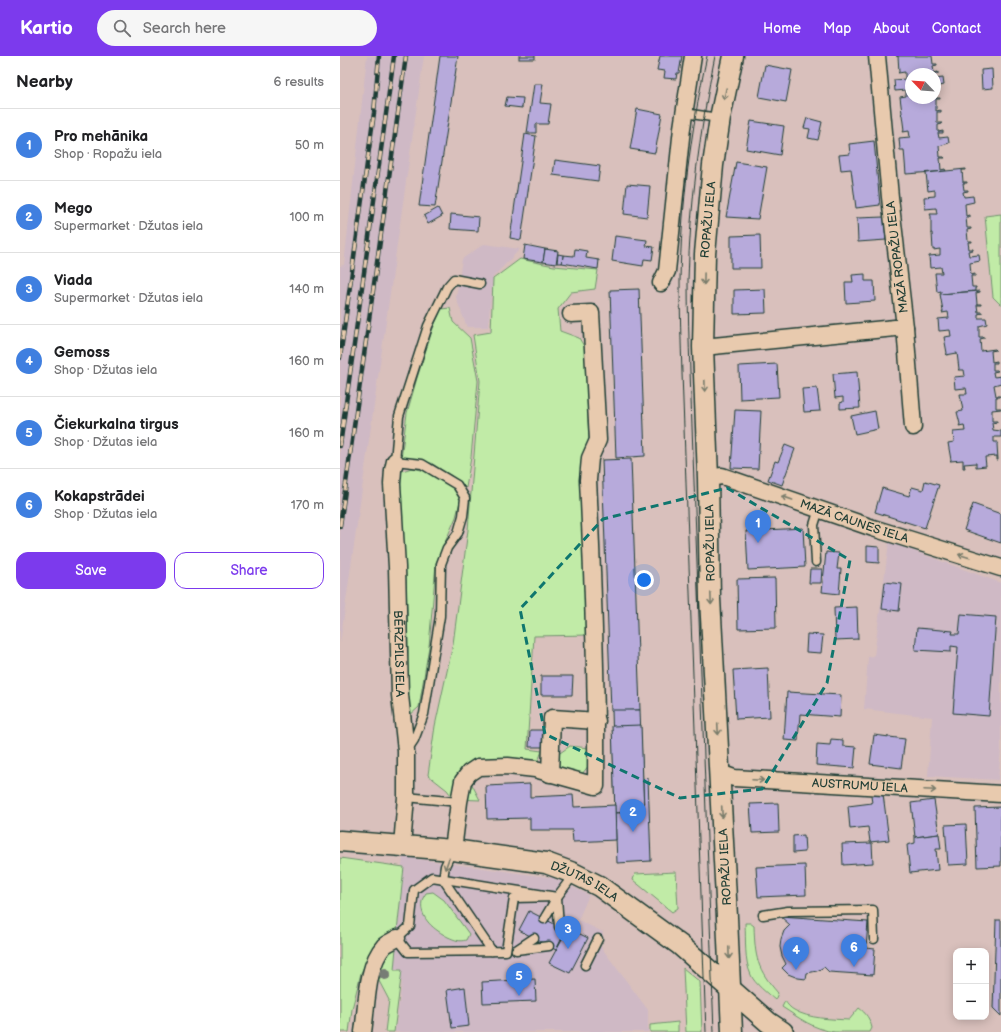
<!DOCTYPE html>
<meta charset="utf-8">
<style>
body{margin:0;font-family:"Balsamiq Sans",sans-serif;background:#f6f6f6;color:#202124}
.controls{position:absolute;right:12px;bottom:12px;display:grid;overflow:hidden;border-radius:8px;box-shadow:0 2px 10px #0003}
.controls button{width:36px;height:36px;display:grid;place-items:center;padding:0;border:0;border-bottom:1px solid #e0e0e0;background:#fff;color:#202124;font:20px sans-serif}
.compass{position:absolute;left:565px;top:12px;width:36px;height:36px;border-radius:50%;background:#fff;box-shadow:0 2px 10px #0003;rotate:295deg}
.you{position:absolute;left:304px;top:524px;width:14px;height:14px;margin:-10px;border:3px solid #fff;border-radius:50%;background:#1a73e8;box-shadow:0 0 0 6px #1a73e833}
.badge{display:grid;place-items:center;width:26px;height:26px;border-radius:50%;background:#7c3aed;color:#fff;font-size:13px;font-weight:700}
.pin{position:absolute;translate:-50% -33px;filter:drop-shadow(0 1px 2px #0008)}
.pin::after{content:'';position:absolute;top:21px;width:14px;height:12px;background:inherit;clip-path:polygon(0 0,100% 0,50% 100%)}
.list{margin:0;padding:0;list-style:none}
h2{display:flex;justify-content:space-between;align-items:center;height:52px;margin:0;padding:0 16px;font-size:17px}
h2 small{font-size:13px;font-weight:400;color:#757577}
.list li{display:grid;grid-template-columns:26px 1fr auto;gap:12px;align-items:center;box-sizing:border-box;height:72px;padding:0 16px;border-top:1px solid #e0e0e0}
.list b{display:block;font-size:15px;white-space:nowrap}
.list p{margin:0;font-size:13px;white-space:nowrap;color:#757577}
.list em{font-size:13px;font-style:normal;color:#757577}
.actions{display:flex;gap:8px;padding:12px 16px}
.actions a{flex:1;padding:9px 0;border:1px solid #7c3aed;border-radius:12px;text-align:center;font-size:14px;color:#7c3aed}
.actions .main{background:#7c3aed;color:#fff}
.icon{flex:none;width:22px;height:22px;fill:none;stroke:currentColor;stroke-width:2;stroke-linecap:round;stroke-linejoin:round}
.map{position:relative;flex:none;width:661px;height:976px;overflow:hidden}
header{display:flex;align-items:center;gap:24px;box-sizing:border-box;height:56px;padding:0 20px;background:#7c3aed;color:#fff}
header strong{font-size:19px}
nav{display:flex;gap:22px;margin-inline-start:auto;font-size:14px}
.search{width:280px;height:36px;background:#f6f6f6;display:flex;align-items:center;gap:10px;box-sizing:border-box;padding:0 14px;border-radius:22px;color:#757577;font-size:15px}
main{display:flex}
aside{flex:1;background:#fff}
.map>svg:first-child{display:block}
</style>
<header>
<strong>Kartio</strong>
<div class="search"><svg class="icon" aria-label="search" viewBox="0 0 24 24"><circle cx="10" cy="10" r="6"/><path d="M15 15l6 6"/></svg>Search here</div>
<nav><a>Home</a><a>Map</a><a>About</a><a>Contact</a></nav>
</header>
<main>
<aside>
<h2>Nearby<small>6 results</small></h2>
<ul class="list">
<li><span class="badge" style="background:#3f7fe0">1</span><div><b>Pro mehānika</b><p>Shop · Ropažu iela</p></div><em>50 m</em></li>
<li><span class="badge" style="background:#3f7fe0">2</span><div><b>Mego</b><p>Supermarket · Džutas iela</p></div><em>100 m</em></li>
<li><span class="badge" style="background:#3f7fe0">3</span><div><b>Viada</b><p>Supermarket · Džutas iela</p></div><em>140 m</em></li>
<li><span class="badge" style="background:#3f7fe0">4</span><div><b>Gemoss</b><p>Shop · Džutas iela</p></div><em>160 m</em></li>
<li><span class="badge" style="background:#3f7fe0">5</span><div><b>Čiekurkalna tirgus</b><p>Shop · Džutas iela</p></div><em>160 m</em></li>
<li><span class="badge" style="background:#3f7fe0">6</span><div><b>Kokapstrādei</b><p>Shop · Džutas iela</p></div><em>170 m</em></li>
</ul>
<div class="actions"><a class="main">Save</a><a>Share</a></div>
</aside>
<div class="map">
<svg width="661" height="976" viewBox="0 0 661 976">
<rect width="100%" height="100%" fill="#d9c0bc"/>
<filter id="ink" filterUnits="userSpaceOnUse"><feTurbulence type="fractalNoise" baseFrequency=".025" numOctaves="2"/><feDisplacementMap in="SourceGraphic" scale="8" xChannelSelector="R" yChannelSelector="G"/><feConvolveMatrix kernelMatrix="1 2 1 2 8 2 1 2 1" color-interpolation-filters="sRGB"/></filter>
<g filter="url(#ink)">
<g fill="#cfb9c5">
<path d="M27 0H84L0 587V210L4 209Z"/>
<path d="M144 188 180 193 153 221 148 271H127L116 242 122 203Z"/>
<path d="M549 486 661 527V694L658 724 588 720 592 661 524 653 528 601 534 600Z"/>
<path d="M63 801 214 822 249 839 238 864 263 876 261 891 308 954V976H55L62 926 50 920Z"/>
</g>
<g fill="#c1eba7" stroke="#70946e">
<path d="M661 158V249L653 241 645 160Z"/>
<path d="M180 203 214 210 258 214 255 233 231 236 218 253 220 275 239 282 245 292 249 386 250 579 194 580 187 693 202 695 198 705 195 708 136 707 123 711 140 744 114 743 107 734 88 719 95 670 113 588 128 474 140 325 133 279 151 276 153 223Z"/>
<path d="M110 252 113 266 130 282 138 325 131 401 126 432 112 420 91 407 61 403 67 357 77 322 92 275 101 253Z"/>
<path d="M72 412 86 415 113 430 121 442 116 461 96 507 89 590 79 651 69 660 66 640 68 593 66 521 58 432 59 416Z"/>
<path d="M230 690 249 692V709L242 718 224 717 216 709 217 699Z"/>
<path d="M0 802 64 811 57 875 35 888 21 917 12 953 9 976H0Z"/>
<path d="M336 816 338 852 332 856 293 824 295 818Z"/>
<path d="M93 836 104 844 129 878 126 884C119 886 115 884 108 881 95 874 79 863 82 845 82 843 85 839 86 837Z"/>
<path d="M405 867H410L414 870C415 902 417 913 438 937L435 944C428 938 414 927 411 919 404 904 406 884 405 867Z"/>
<path d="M56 892 54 914H62L54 976H45L49 944 39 925 41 910 47 896Z"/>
<path d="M343 912 360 926 362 976H346Z"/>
<path d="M445 945C447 948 450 952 454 954 469 963 492 963 509 964L519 952C526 957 530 963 532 972L530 976C518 976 506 976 495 976 475 974 459 962 442 951Z"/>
<path d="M338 966V976H310V969Z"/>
</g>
<g fill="#b7aadb" stroke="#1f3d34">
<path d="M100 0H118L95 151 79 150Z"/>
<rect x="179" y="0" width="16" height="3"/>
<path d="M320 0H342L339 17H337L336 23 324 22 325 15 317 14Z"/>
<path d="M556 0H592L593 8H597V9L593 10 594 17 598 16V18H571V42H595V35L596 42H600V43H596V55L601 54V56H597V67H602V68L598 69V76L603 75V77H598L599 82 608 81 609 87 599 90 600 101H604L605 102H600L601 114 605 113 606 115 566 118 564 94H560L559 82 570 81 569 75 563 76 564 74 562 59 561 58 562 57 560 41 566 40V34L555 35 554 24 565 23V16L558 17 559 16 558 0Z"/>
<path d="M425 9 452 14 446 46 419 41Z"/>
<path d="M652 13 653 32 642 33 641 14Z"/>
<path d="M603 22 604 29 595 31V23Z"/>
<path d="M194 28H203L200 47 211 48 208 68H196V77H187Z"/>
<path d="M167 41 183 42 182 52 165 50Z"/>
<path d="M297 53 322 58 315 97 290 93Z"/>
<path d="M467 62 482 66 478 84 468 82 470 73 464 72Z"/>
<path d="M411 65 444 70 440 99 406 93Z"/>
<path d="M185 78 196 80 181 184 170 182Z"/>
<path d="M534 85 540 149 516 152 511 113 501 114 499 99 510 98 509 88Z"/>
<path d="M215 104 260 110 258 125 213 119Z"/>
<path d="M396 106 427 111 418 163 386 161Z"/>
<path d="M626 113V114H622L623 126H627V127H623L624 134H628V135L623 136 624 141 633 140 634 146 625 148 626 160 630 159V161H626L627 172H631V173L627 174 628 185H632V186H628L629 193H633V194L628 195 629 200 639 199 640 205 630 207 631 219 635 218V220H631L632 231H636V232H635V235L601 238V235L597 236 595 217H602L601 211 590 212 589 200 600 199V193L593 194 592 177H591V160L590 158H597L596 152 585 153 584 141 595 140V134L588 135 586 117Z"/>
<path d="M287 128 310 130 307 161 284 158Z"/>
<path d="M98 152 102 160 88 168 84 160Z"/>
<path d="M111 158 139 161 138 175 110 173Z"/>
<path d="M544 161 546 184 518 186 517 162Z"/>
<path d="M420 179 421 212H391V180Z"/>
<path d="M275 180 307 184 306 190 314 191 312 204 304 203 303 210 272 205Z"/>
<path d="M185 189 205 193 203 206 183 203Z"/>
<path d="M205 193 218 195 216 208 203 206Z"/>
<path d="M235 193 247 195 246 202 259 204 258 213 222 207 223 199 234 200Z"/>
<path d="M218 198 223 199 222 207H217Z"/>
<path d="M525 218V225H534L535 245 506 247 505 226H513L512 219Z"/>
<path d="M299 233 305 400 276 402 270 234Z"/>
<path d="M425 233 426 257 394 258V234Z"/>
<path d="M640 235V236L636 237 637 248H641V249H637L638 256H642V257L638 258V262H646L647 268 639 270V281H644V282L640 283 641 295 655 293 656 294 651 295 652 306 657 305V307H653V314H657L658 315 653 316 654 321 661 320V327L654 329 656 340H660V341H656V352H661V353L652 354V365H657V366L652 367 653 374 661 375V381H654V386H658L657 388 658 404H657V400L645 401 646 410 636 411V407L624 408 625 412H623V404L610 405 611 404 608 387 614 386 613 376 625 375 624 369 619 370 620 368 617 356 623 355 620 338H627L626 332 615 333 614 321 625 320 624 314H618L619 313 617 297 606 299 607 297 604 281 611 280 610 274 599 275 598 263 609 262 608 256 602 257 603 255 600 238Z"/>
<path d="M437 308 439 341 400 343 399 310Z"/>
<path d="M517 316 520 352 500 353V347L503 346V341L495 342 493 318Z"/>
<path d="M477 332 480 355 464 356 462 333Z"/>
<path d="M395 354 421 355 418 413 391 412Z"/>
<path d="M535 355 538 373 515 378 511 360Z"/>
<path d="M445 389 455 393 442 429 428 424 435 405 438 406Z"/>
<path d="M291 403 300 654 271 655 262 404Z"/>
<path d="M585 425 599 429 585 472 535 456 542 432 569 440 572 431 583 434Z"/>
<path d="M633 448 661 458V487L624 474Z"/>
<path d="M463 472 465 511 408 514 406 475Z"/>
<path d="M527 490 539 491V507L527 506Z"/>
<path d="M486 496 499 497 497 513H501L499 538 482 536Z"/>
<path d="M470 513H482L481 527H469Z"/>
<path d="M435 522 436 572 398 573 397 523Z"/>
<path d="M545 526 562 528 559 555 542 553Z"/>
<path d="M517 551 518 583 495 584 494 552Z"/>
<path d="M621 558 656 561 649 660 613 657 618 591 611 590V596L575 594 577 572 613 575 612 578H619Z"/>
<path d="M467 578 483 579 481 597 466 596Z"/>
<path d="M428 612 430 661 396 663 393 614Z"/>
<path d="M201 620H233L232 639H201Z"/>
<path d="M447 636 501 639 500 661 460 658 458 685 444 684Z"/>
<path d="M272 654H300L304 756 275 757Z"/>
<path d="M301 669 304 756 275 757 272 670Z"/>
<path d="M190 674H206V691H189Z"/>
<path d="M534 679 565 683 561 712 530 708Z"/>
<path d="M491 683 503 684V690L516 691 514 712 476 709 477 688 490 689Z"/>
<path d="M308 722 311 805 277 807 275 757 304 756 303 723Z"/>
<path d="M190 728V741L233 739 234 751 275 749 276 784 233 786 232 774H190V762L147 763 146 730Z"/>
<path d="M543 738 549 784 530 786 528 771 510 773 508 750 532 747 531 740Z"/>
<path d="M594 744 599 778 575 781 571 747Z"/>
<path d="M438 747 439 776 412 777 410 748Z"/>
<path d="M661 751V810L637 811 635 752Z"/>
<path d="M626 768 628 808 608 809 605 769Z"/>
<path d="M599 778 601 793H596L598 814 570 817 567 789 575 787V781Z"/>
<path d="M464 779 465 796 453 797V780Z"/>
<path d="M532 787 533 807 503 809 502 788Z"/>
<path d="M465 809 466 839 418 841 416 811Z"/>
<path d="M189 855 226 874 216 894 179 874Z"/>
<path d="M440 860 528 866 526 892 535 893 533 919 489 916 484 911 477 915 467 917 466 923 458 922 448 918 442 912 446 908 442 900 440 891 441 883 444 875 450 869Z"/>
<path d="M656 864H661V960L653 952Z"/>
<path d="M228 872 248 882 230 917 209 907Z"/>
<path d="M195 923 196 945 143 947 142 926Z"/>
<path d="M125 931 129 970 112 972 107 934Z"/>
</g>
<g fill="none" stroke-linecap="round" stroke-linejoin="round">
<defs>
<g id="service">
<path d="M344 57 379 62"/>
<path d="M476 506 474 469 479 453"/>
<path d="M68 693 74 684 84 658 100 560 101 508 107 492 118 477 123 460 125 442 117 429 82 408 55 405 59 360 88 270 107 231 114 223 140 228"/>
<path d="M66 741 119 746"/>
<path d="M112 795 105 810 103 823 152 895"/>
<path d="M217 841 92 821 74 834 70 870 57 882 68 896 166 895 174 842 217 841 229 825 233 817"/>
<path d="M423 859 448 855 533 854 534 883"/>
<path d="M204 863 217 841 219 871"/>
<path d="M194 882 176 894 209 890"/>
<path d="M245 909 258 883"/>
</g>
<g id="minor">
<path d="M321 227 327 215 342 72 353 0"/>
<path d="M565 271 573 371"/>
<path d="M363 291 565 271 550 141 537 0"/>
<path id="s1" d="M55 405 53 414 52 428 57 511 60 639 66 695V741L62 790"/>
<path id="s2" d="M368 422 382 420 533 472 661 512"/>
<path id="s3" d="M380 717 394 722 661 738"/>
<path d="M210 718 212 662 257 665"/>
<path d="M113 794 119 746 123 725 129 717 138 711 168 710 195 713 256 730C257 628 253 526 248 424L250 402 258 384 251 257 231 258"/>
<path d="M23 976C27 950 26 910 44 890 47 887 53 885 57 882"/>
</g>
<g id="tertiary">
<path id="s4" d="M0 785 113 794 206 807 233 817 259 830 340 889 428 966 443 976"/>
<path id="s5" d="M392 976 387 861 370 542 368 422 363 291 365 198 373 109 380 62 393 0"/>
</g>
</defs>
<use href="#service" stroke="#1f3d34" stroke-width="11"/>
<use href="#minor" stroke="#1f3d34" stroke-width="19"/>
<use href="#tertiary" stroke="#1f3d34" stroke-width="23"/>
<use href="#service" stroke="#e8caae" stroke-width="8"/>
<use href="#minor" stroke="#e8caae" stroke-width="16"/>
<use href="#tertiary" stroke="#e8caae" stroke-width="20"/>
<g stroke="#1f3d34" stroke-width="1">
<path d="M366 976 342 317C341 286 340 256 340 226 341 150 351 74 367 0"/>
<path d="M374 976 350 315C349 285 348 254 348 224 350 148 360 74 375 0"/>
</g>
<defs>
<g id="rail">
<path d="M0 302 34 57 39 0"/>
<path d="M0 390 54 0"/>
<path d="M0 470 66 0"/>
</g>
</defs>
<use href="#rail" stroke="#1f3d34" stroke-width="4.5"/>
<use href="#rail" stroke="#e8caae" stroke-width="3" stroke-dasharray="9" stroke-linecap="butt"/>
</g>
<circle fill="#777d74" cx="45" cy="918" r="6"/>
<defs><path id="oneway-shaft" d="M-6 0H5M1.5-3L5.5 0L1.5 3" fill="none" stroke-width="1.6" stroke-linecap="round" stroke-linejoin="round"/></defs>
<g stroke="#797c6b">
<use href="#oneway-shaft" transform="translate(385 38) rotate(101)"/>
<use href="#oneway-shaft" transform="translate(364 223) rotate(91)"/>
<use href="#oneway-shaft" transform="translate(365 330) rotate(88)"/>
<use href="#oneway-shaft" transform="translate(447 442) rotate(-161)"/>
<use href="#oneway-shaft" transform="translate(624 500) rotate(-163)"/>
<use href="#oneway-shaft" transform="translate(371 543) rotate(88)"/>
<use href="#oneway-shaft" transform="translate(378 673) rotate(87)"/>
<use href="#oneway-shaft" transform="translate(418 724) rotate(3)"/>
<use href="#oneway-shaft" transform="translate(590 734) rotate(3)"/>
<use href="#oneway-shaft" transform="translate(382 756) rotate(87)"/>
<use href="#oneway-shaft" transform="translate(107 808) rotate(110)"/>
<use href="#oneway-shaft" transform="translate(389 897) rotate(88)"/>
</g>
</g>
<path fill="none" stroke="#0f766e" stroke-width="3" stroke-dasharray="8 5" stroke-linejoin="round" d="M387 432 510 504 487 627 422 733 340 742 205 678 180 553 263 463Z"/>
<g text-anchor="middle" stroke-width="3.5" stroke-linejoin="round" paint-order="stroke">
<g font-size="12" fill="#1f3d34" stroke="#e8caae">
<text dy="4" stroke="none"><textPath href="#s5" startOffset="813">ROPAŽU IELA</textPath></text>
<text transform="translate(557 201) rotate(-97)" y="4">MAZĀ ROPAŽU IELA</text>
<text dy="4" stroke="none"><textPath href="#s2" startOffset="154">MAZĀ CAUNES IELA</textPath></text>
<text transform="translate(370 487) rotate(-91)" y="4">ROPAŽU IELA</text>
<text dy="4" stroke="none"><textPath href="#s1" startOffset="193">BĒRZPILS IELA</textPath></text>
<text dy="4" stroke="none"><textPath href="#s3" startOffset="141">AUSTRUMU IELA</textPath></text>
<text transform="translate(385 811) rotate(-93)" y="4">ROPAŽU IELA</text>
<text dy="4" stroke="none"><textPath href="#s4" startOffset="250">DŽUTAS IELA</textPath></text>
</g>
</g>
</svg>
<div class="controls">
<button>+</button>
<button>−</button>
</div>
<svg class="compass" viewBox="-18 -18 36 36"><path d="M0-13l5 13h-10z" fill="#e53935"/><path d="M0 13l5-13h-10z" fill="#757577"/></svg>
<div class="you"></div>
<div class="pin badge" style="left:418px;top:487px;background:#3f7fe0">1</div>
<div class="pin badge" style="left:293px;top:776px;background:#3f7fe0">2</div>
<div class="pin badge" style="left:228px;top:893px;background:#3f7fe0">3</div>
<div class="pin badge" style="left:456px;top:914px;background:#3f7fe0">4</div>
<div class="pin badge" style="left:179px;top:940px;background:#3f7fe0">5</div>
<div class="pin badge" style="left:514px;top:911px;background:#3f7fe0">6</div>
</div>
</main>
